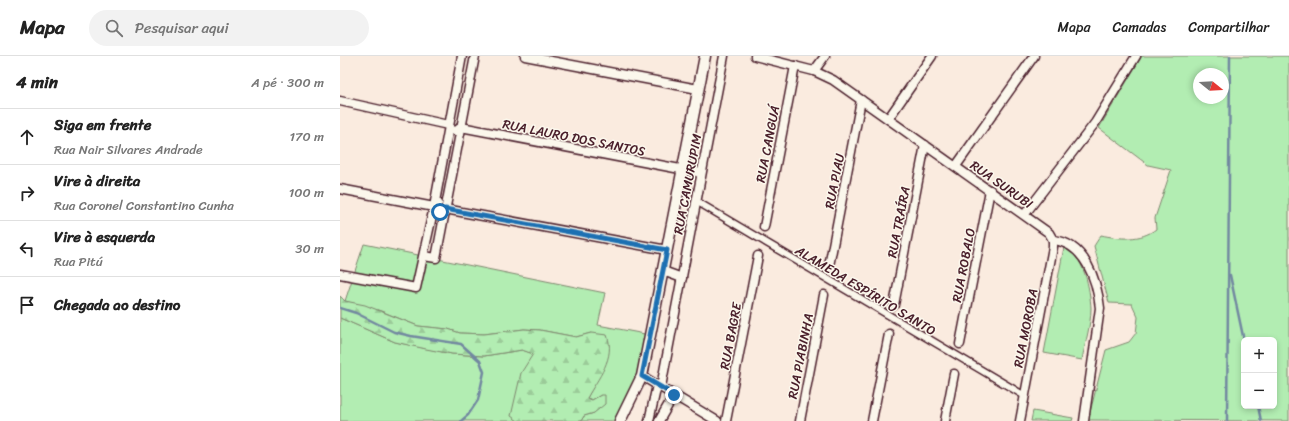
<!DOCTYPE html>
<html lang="pt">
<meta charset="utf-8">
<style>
body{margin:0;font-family:Sriracha,sans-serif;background:#f2f2f2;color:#222}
.controls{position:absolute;right:12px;bottom:12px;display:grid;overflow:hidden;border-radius:6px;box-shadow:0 2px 6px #0003}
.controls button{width:36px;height:36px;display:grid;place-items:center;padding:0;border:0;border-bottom:1px solid #e0e0e0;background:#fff;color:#222;font:20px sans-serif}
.compass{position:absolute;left:853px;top:12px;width:36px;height:36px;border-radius:50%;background:#fff;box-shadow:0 2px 6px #0003;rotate:108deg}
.stop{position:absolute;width:12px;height:12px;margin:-9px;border:3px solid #1f6fb2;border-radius:50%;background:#fff}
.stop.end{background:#1f6fb2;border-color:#fff;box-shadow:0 1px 4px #0008}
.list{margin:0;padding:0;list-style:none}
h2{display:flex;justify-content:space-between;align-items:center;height:52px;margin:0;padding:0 16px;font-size:17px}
h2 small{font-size:13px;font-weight:400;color:#767676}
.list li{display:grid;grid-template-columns:26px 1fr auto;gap:12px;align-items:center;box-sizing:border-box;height:56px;padding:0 16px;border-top:1px solid #e0e0e0}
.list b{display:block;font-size:15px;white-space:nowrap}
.list p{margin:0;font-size:13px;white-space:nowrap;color:#767676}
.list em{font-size:13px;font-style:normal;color:#767676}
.icon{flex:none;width:22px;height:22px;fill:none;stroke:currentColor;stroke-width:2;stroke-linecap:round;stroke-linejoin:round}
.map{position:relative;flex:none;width:949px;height:365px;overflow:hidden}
header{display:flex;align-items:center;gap:24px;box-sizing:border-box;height:56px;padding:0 20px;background:#fff;border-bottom:1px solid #e0e0e0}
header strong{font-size:19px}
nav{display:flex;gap:22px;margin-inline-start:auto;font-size:14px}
.search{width:280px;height:36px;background:#f2f2f2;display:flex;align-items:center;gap:10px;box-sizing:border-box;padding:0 14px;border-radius:22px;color:#767676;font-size:15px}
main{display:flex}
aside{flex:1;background:#fff}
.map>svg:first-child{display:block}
</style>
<header>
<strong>Mapa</strong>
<div class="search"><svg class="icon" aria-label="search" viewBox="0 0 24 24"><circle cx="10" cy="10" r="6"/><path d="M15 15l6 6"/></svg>Pesquisar aqui</div>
<nav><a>Mapa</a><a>Camadas</a><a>Compartilhar</a></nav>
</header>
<main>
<aside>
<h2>4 min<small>A pé · 300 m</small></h2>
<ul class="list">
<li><svg class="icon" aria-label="ahead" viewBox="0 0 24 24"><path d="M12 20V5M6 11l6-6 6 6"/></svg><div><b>Siga em frente</b><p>Rua Nair Silvares Andrade</p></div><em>170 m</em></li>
<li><svg class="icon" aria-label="right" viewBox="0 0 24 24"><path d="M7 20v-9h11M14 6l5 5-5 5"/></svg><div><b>Vire à direita</b><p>Rua Coronel Constantino Cunha</p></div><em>100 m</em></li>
<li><svg class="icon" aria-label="left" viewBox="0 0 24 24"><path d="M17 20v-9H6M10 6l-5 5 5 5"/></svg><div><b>Vire à esquerda</b><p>Rua Pitú</p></div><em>30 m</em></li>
<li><svg class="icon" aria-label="arrive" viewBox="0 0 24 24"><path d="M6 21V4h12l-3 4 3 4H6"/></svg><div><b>Chegada ao destino</b></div></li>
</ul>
</aside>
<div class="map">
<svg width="949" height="365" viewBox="0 0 949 365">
<defs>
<pattern id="forest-firs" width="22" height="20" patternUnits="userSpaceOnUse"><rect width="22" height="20" fill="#b2edb2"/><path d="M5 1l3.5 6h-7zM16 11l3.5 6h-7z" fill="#9bcb99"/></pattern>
</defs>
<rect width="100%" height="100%" fill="#faebdf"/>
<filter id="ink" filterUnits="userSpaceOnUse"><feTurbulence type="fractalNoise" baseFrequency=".025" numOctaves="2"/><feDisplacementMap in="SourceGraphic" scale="8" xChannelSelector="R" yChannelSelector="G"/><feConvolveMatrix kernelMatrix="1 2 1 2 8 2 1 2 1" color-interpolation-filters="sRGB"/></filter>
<g filter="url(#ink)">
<g fill="#b2edb2" stroke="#7e866e" fill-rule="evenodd">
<path d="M802 0H949V365L748 364 766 294 789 286 796 277 798 261 792 248 769 247 754 190 761 179C779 183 801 185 816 173L815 162 831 114 808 109 759 72ZM859 18H883V42H859ZM904 284H934V350H904Z"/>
<path d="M24 188 265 237 258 269 310 279 296 328 275 365H241L244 360 254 357 261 339 252 344 247 342 252 333 251 277 236 281 200 274 184 273 144 278 120 277 108 273 78 270 41 255 5 245Z"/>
<path d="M724 191C744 199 750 233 751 252 751 269 745 287 742 304L704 297Z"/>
<path d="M0 262 55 286 112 298 144 300 182 294 194 298 172 359 178 365H0Z"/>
<path d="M693 355 733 362 732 365H691Z"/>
</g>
<path fill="url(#forest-firs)" stroke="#7e866e" d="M0 240 5 245 25 249 78 270 108 273 120 277 144 278 184 273 200 274 236 281 251 277 267 279C276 302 258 322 247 342L252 344 261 339H265V348L254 357 244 360 241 365H178L171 360 181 317 193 298 182 294 144 300 112 298 86 293 55 286 0 262Z"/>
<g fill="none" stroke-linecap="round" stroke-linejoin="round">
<g stroke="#7288a0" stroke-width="2.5">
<path d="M890 219 904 285"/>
<path d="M0 252 16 257 54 276 71 280 121 288 140 305 144 316 138 344 128 359 121 365"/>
<path d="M918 350 921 365"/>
<path d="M887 365 890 0"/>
</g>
<defs>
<path id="pedestrian" d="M356 145 685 340"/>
<g id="minor">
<path d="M185 0 358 33"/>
<path d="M415 0 474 15 493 24 709 177 713 184V191L680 365"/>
<path d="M474 15 485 0"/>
<path d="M0 45 108 69 111 74 116 75 121 71 361 117"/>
<path d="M548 63 592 0"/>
<path d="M616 110 694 0"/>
<path d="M0 133 94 151 98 147"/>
<path d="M94 151 96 156 100 157 105 153 327 194"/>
<path d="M685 158 755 67 796 0"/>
<path d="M424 171 455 10"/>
<path d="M713 184C745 187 757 224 760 252L744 365"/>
<path d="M84 200 96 202 135 0"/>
<path d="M489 210 521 44"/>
<path d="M323 215 342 222"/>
<path d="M0 218 76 232 94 151 122 0"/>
<path d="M554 249 585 89"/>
<path d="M620 288 650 134"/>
<path d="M302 320 377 365"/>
<path d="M321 331 384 0"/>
<path d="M309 365 317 329"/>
<path d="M319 365 334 339"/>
<path d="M386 365 418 200"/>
<path d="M460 365 484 239"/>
<path d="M532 365 549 278"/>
<path d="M605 365 614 318"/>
</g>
<path id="tertiary" d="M280 365 302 320 365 0"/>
</defs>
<use href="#pedestrian" stroke="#4a1f2b" stroke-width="9"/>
<use href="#minor" stroke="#4a1f2b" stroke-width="11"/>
<use href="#tertiary" stroke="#4a1f2b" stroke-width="13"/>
<use href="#pedestrian" stroke="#fbf7ec" stroke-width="6"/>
<use href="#minor" stroke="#fbf7ec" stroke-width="8"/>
<use href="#tertiary" stroke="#fbf7ec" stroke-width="10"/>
</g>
</g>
<g fill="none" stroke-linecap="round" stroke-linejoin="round" filter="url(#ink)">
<path stroke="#1f6fb2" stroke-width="5" d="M100 156 105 153 327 194 302 320 334 339"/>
</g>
<g text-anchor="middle" stroke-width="3" stroke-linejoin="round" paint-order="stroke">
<g font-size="13" fill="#4a1f2b" stroke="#fbf7ec">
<text transform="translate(234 81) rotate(11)" y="5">RUA LAURO DOS SANTOS</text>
<text transform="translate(427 88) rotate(-79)" y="5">RUA CANGUÁ</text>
<text transform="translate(494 125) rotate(-79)" y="5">RUA PIAU</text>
<text transform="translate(347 128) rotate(-79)" y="5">RUA CAMURUPIM</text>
<text transform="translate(662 128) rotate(35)" y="5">RUA SURUBI</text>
<text transform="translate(558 166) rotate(-79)" y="5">RUA TRAÍRA</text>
<text transform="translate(623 209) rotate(-79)" y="5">RUA ROBALO</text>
<text transform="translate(526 234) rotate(31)" y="5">ALAMEDA ESPÍRITO SANTO</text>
<text transform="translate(685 272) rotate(-79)" y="5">RUA MOROBA</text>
<text transform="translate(390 280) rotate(-79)" y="5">RUA BAGRE</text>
<text transform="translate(460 300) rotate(-79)" y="5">RUA PIABINHA</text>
</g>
</g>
</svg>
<div class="controls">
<button>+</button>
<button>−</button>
</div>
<svg class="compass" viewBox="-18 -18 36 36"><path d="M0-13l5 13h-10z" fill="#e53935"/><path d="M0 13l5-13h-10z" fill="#767676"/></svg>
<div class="stop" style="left:100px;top:156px"></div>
<div class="stop end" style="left:334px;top:339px"></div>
</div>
</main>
